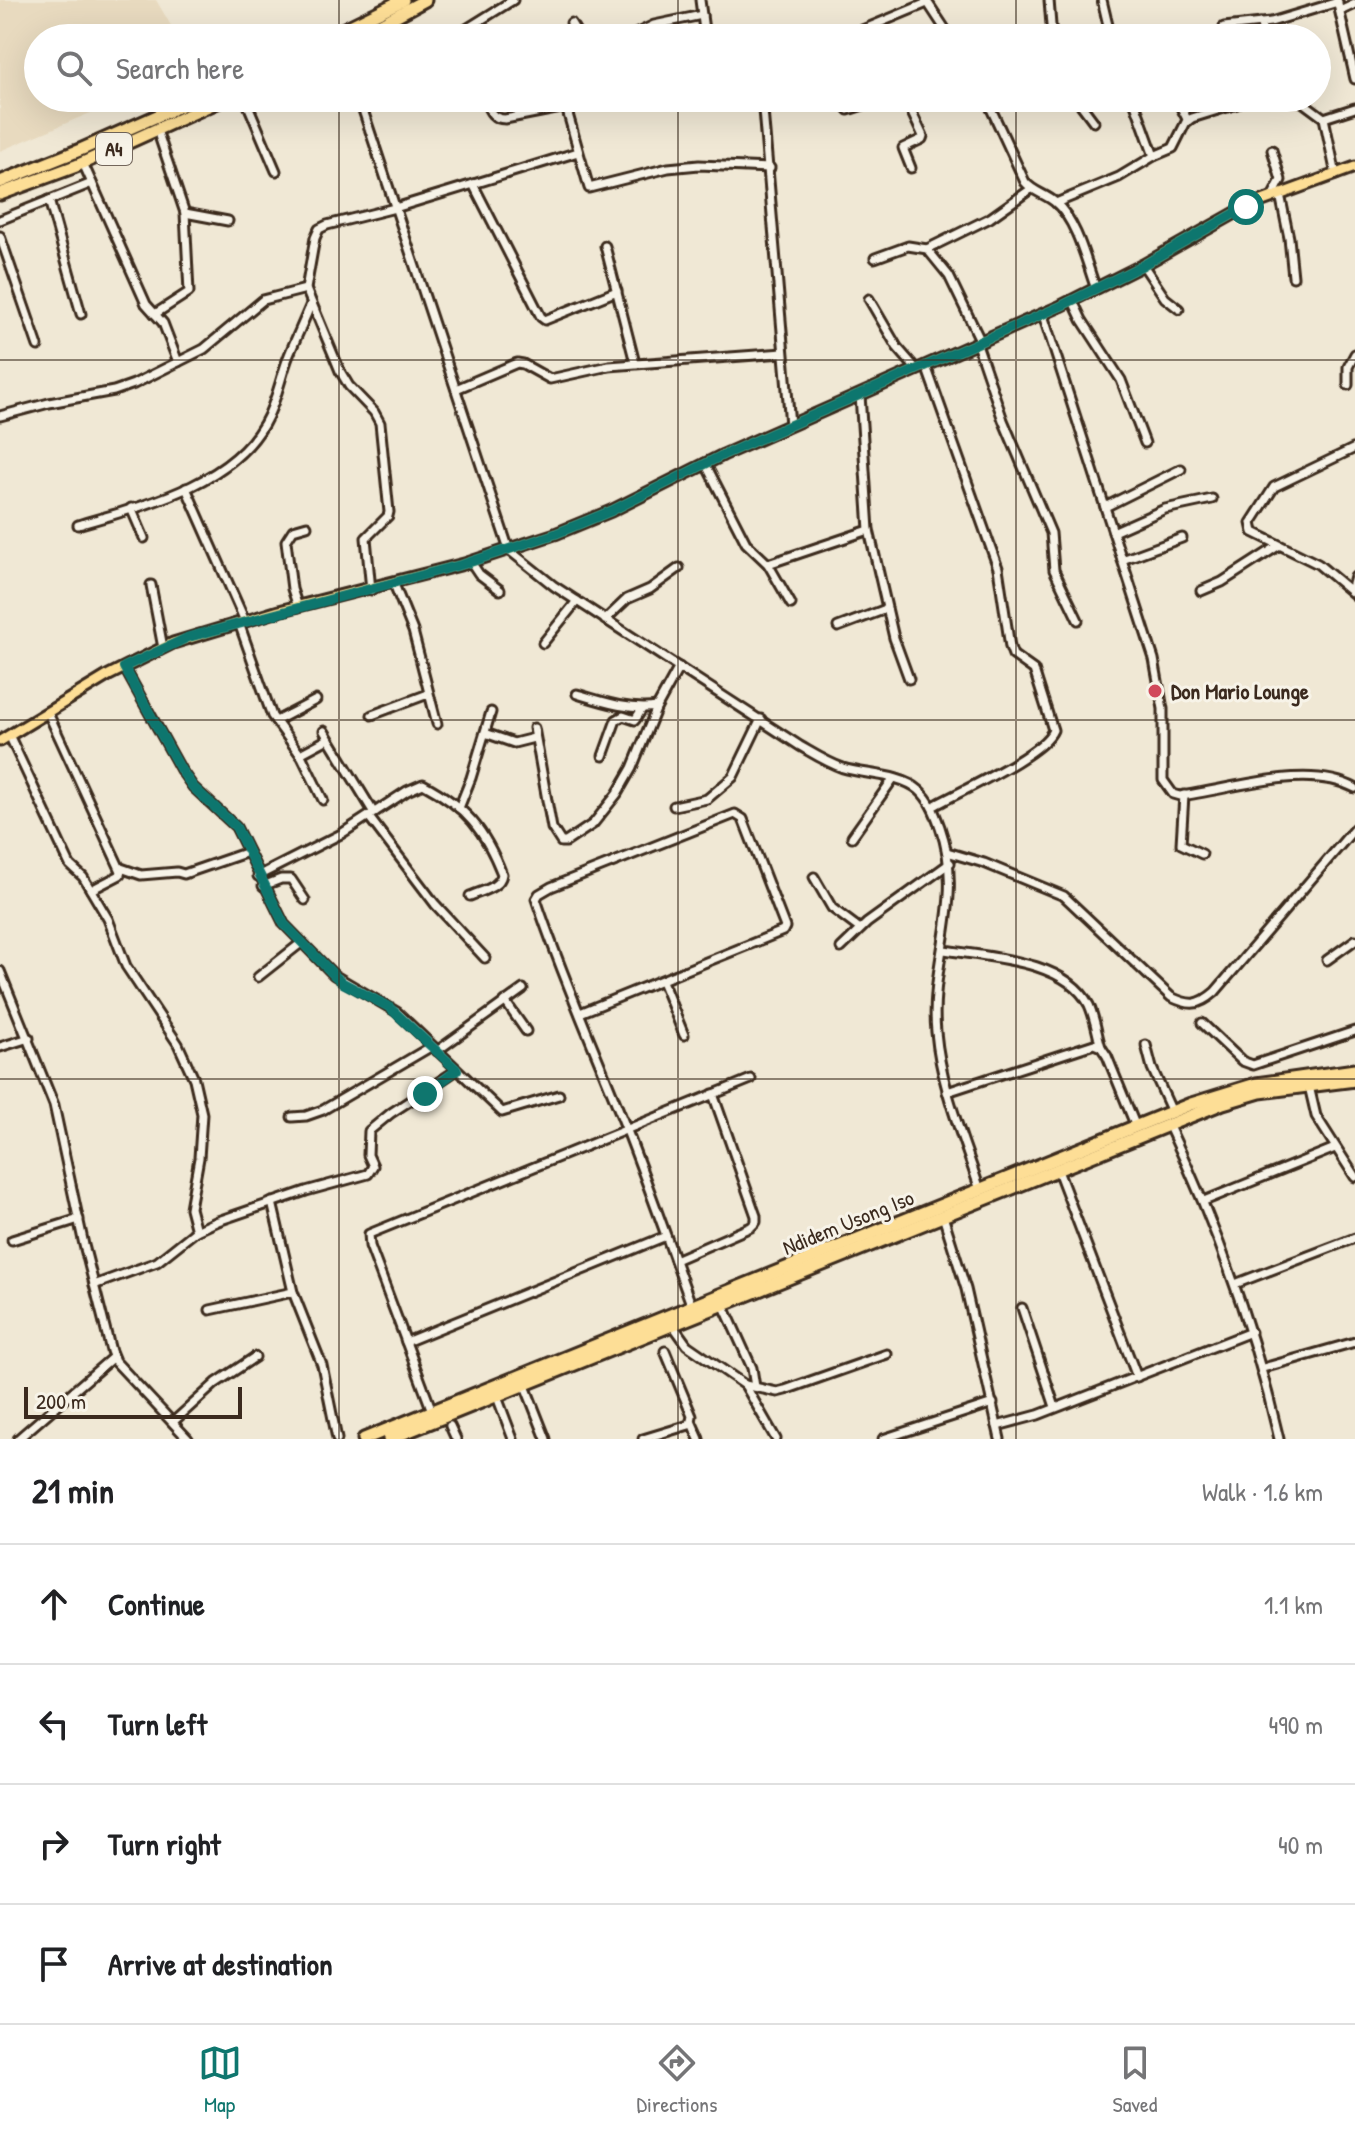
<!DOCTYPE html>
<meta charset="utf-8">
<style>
body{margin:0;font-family:"Patrick Hand",sans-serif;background:#f6f6f6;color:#202124}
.scale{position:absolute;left:24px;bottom:20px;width:218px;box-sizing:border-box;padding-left:8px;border:4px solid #3b2a1e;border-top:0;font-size:22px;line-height:28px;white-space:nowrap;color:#3b2a1e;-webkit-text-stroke:6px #f7f3e8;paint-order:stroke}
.stop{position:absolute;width:24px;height:24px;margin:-18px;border:6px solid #0f766e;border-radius:50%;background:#fff}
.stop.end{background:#0f766e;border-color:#fff;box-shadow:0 2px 8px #0008}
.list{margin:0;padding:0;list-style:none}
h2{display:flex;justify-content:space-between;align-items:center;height:104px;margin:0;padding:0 32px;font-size:34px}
h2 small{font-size:26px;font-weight:400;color:#757577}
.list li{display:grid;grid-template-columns:52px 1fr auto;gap:24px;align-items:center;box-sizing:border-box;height:120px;padding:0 32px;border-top:2px solid #e0e0e0}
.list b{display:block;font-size:30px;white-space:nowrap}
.list em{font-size:26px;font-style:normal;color:#757577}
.icon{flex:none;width:44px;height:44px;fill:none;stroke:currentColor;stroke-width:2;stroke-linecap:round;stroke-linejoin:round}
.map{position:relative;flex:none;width:1355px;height:1439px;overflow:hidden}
.search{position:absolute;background:#fff;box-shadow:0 8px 32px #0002;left:24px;right:24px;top:24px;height:88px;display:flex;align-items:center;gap:20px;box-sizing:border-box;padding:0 28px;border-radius:44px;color:#757577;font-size:30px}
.sheet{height:584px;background:#fff}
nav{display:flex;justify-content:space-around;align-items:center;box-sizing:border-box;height:112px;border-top:2px solid #e0e0e0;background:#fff;font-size:22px;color:#757577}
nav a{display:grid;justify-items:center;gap:4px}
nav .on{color:#0f766e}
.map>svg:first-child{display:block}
</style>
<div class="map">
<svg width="1355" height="1439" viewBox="0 0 1355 1439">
<rect width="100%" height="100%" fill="#f0e8d5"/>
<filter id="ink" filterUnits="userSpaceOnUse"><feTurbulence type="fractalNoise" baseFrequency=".0125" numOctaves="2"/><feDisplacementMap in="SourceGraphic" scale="16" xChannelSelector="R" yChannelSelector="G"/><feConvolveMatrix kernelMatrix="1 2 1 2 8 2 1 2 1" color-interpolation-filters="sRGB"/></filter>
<g filter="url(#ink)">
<path fill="#e8dabf" d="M0 0H156L173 29 214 27 217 38H38V98H126L0 151Z"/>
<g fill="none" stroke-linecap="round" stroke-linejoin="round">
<defs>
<g id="minor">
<path d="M700 0 705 38"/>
<path d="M926 0 951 38"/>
<path d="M1049 0 1052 38"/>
<path d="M1102 0 1111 38"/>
<path d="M1337 0 1355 79"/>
<path d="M1340 11 1355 4"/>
<path d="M571 23 580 38"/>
<path d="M1260 23 1265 38"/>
<path d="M1224 27 1271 22 1338 2"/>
<path d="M452 38 513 0"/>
<path d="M627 38 654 25 702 15"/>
<path d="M843 38 927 3"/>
<path d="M245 98 276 171"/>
<path d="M359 98 509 550 554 586 800 746C814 754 828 763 843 768 866 775 901 774 919 790 930 800 935 813 940 827 966 900 929 961 936 1032 941 1087 963 1138 980 1190"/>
<path d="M484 98C489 109 491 119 505 119L566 107 674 98"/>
<path d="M740 98 753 100 763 110 790 425"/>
<path d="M905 98 923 136 922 139 903 148 911 168"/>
<path d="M986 98 1025 182C1033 192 1046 194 1056 203 1078 223 1086 262 1096 289"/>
<path d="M1076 98 1094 122"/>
<path d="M1133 98 1154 156"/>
<path d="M1176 98 1188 121"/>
<path d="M1297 98 1324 118 1355 108"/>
<path d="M566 107 589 188 668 168 699 165 770 168"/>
<path d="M848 110 884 98"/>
<path d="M1324 118 1336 175"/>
<path d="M83 163 146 304 163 323 178 362"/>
<path d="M473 184 541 317 545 320 617 291"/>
<path d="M1280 194 1289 238 1293 277"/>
<path d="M1272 197 1281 180 1272 150"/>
<path d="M49 200 81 314"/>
<path d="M1056 203 1119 177 1154 156 1173 148 1186 122 1192 118 1237 104"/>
<path d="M185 213 228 221"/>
<path d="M0 220 92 183"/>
<path d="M0 236 38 346"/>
<path d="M605 246 635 363"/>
<path d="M927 249 990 218 1031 189"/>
<path d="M875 258 908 246 927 249 949 276 981 342"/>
<path d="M1143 265 1165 298 1179 309"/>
<path d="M869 299 897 347 917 370"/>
<path d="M1073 301 1082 320 1121 380 1145 443"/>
<path d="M155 314 189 292 185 213 157 130"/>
<path d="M1043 315 1154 659 1163 709V780L1173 794 1180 796C1231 790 1307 762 1355 788"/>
<path d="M977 344 1003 420 1051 533 1054 570 1078 620"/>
<path d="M926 366 998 568 1010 647 1013 655 1034 670 1053 730C1043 755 958 792 932 807"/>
<path d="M1348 385V367L1355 354"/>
<path d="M456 389 517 363 523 364 550 379 609 366 783 353"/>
<path d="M860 395 869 530 894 638 909 679"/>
<path d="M0 416 49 403 114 391 134 384 204 349 263 300 306 289"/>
<path d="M1355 448 1274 487 1251 523 1253 532 1318 564 1355 595"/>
<path d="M705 463 746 543 768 564 791 604"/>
<path d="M186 488 245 621"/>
<path d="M1105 507 1181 469"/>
<path d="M131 508 144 538"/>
<path d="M78 525C141 506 229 486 264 424 277 402 280 378 289 355 296 338 304 321 311 304"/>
<path d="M1113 532 1165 509 1212 499"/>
<path d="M1122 560 1182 538"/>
<path d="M471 562 479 574 500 590"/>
<path d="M768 564 869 530"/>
<path d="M394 584 413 631 437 724"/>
<path d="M151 585 163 648"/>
<path d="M371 590 366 538 388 516 389 512 380 423 374 412 349 386 340 371 306 289 315 238 319 229 327 225 395 208 578 152"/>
<path d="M1201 591 1222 582 1278 546"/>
<path d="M1351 591 1355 577"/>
<path d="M298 607 292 589 286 541 293 530 307 526"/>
<path d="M605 620 627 599 650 589 679 568"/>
<path d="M239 623 272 716 302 757 323 800"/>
<path d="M838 627 886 609"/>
<path d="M543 643 577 601"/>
<path d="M124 667 181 770 193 787 236 827 284 924 334 975 397 1012 502 1112 559 1095"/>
<path d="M577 694C603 702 630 711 657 707"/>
<path d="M48 713 121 871 120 875 91 890"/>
<path d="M372 715 428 694"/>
<path d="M276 721 316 700"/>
<path d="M534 728 552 828 561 842H566L593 824 617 794 632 768 657 707 679 667"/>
<path d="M324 731 374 813"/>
<path d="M485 733 514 743 534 738"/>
<path d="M10 737 70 865 83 877 108 919 126 966 178 1044 194 1079 202 1114 199 1158 190 1208 196 1231"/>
<path d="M300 754 328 739"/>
<path d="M603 756 616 720 623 716 635 720 642 709"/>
<path d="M1184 795 1181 844 1202 854"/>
<path d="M674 806 707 799 733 777 761 719"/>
<path d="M459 808 471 778 491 712"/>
<path d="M369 817 435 904 485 958"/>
<path d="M852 837 893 779"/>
<path d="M947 852 984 863 1064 896 1171 997C1190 1006 1199 1006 1215 992L1355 828"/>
<path d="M121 868 141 875 177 872 184 874 248 852"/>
<path d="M258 876 341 834 407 791 423 784C466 807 485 830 502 874 500 888 481 891 470 896"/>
<path d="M814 877 832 908 860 929"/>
<path d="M263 886 281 879H291L305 900"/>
<path d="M841 948 867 923 950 863"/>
<path d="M944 950C988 957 1066 960 1089 1005 1095 1018 1097 1034 1101 1047"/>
<path d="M1327 960 1355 940"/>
<path d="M0 971 54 1105 84 1245 111 1351 115 1361 188 1439"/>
<path d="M258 977 301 943"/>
<path d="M662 981 684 1035"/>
<path d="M505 1001 526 1031"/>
<path d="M580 1013 783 931 785 927 743 819 735 814 551 887 539 894 536 899C562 977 596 1052 626 1128 649 1187 670 1247 692 1307"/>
<path d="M1202 1023 1242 1061 1253 1065 1355 1031"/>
<path d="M1146 1045 1152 1068 1172 1112"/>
<path d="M0 1047 29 1038"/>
<path d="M437 1051 523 989"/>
<path d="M1309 1086 1316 1116 1355 1177"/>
<path d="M947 1092 1094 1044 1101 1047 1107 1056 1136 1127"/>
<path d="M292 1117 306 1116 323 1110 432 1046"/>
<path d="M1168 1124C1216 1225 1254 1329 1279 1439"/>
<path d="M1057 1168 1137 1377"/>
<path d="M1204 1201 1335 1148"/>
<path d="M272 1202 293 1292 322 1365 337 1439"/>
<path d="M943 1216 966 1289 1000 1439"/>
<path d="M12 1240 79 1219"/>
<path d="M675 1260 751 1227 756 1222V1216L713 1094"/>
<path d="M1235 1284 1355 1238"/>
<path d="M94 1285 157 1262 196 1231 218 1221 306 1191 368 1174 373 1166 368 1155 369 1131 391 1113 457 1070"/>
<path d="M723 1304 752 1368 755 1387"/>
<path d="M1022 1308 1055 1407"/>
<path d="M210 1310 293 1292"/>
<path d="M672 1324 687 1345 745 1385 776 1439"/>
<path d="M406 1342 666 1236"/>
<path d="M665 1351 692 1416 691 1421 699 1439"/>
<path d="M1263 1368 1355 1342"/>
<path d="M524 1383 546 1439"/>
<path d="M745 1385 777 1392 785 1390 887 1354"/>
<path d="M496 1394 513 1439"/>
<path d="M432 1411 370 1246 369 1234 751 1079"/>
<path d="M173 1422 216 1383 255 1357"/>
<path d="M450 1426 456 1439"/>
<path d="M997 1426 1038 1415 1251 1332"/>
<path d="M18 1439 113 1357"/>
<path d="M643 1439 689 1425 691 1421"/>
<path d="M883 1439 993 1403"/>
</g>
<path id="major" d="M0 741 109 675 173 643 279 611 464 564 555 534 611 511 723 455 1061 306 1143 265 1246 207 1355 167"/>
<g id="highway">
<path d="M326 38 403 0"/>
<path d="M355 38 425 0"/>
<path d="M0 182 80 150 198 98"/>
<path d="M0 194 76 166 226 98"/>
<path d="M364 1439 1191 1104 1256 1084 1355 1070"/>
<path d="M389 1439 1223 1103 1260 1092 1355 1080"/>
</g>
</defs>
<use href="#minor" stroke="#3b2a1e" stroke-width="13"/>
<use href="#major" stroke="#3b2a1e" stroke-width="15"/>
<use href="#highway" stroke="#3b2a1e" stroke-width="17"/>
<use href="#minor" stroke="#f7f3e8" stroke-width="7"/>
<use href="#major" stroke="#fdde96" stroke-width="9"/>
<use href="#highway" stroke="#fdde96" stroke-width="11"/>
</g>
</g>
<g fill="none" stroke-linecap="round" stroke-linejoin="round" filter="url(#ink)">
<path stroke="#0f766e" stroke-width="10" d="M425 1094 457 1070 389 1007 343 983 334 975 284 924 236 827 193 787 181 770 124 667 189 637 464 564 555 534 611 511 723 455 1061 306 1143 265 1246 207"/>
</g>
<path fill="none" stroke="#3b2a1e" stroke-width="2" stroke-opacity="0.55" d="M339 0V38M678 0V38M1016 0V38M339 98V1439M678 98V1439M1016 98V1439M0 360H1355M0 720H1355M0 1079H1355"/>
<circle fill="#d1495b" stroke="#f7f3e8" stroke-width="3" cx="1155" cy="691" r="8"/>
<g text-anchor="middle" stroke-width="6" stroke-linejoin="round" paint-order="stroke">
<rect fill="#f7f3e8" stroke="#73665b" stroke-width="2" x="96" y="133" width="36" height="32" rx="6"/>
<g font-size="20" font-weight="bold" fill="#3b2a1e">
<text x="114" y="156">A4</text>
</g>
<g font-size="22" font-weight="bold" fill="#3b2a1e" stroke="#f7f3e8" text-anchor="start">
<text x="1171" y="699">Don Mario Lounge</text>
</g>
<g font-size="22" fill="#3b2a1e" stroke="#f7f3e8">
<text transform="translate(848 1222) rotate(-22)" y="8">Ndidem Usong Iso</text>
</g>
</g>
</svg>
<div class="scale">200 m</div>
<div class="stop" style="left:1246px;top:207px"></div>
<div class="stop end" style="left:425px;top:1094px"></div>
<div class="search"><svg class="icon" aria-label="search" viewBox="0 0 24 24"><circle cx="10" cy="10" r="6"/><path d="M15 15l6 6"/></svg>Search here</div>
</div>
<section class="sheet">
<h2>21 min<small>Walk · 1.6 km</small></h2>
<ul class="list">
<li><svg class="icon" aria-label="ahead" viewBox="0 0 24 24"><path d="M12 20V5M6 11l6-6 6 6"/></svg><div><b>Continue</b></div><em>1.1 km</em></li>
<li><svg class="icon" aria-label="left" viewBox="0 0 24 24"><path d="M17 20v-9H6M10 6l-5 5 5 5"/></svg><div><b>Turn left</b></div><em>490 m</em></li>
<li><svg class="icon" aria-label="right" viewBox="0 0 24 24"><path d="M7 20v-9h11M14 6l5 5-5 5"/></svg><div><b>Turn right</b></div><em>40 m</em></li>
<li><svg class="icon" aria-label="arrive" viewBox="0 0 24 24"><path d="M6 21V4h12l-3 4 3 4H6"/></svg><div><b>Arrive at destination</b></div></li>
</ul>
</section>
<nav>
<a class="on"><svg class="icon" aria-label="map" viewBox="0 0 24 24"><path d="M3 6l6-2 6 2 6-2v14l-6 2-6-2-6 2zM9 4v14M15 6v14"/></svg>Map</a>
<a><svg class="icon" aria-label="directions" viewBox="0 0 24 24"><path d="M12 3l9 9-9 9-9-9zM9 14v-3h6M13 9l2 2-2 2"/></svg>Directions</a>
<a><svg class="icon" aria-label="saved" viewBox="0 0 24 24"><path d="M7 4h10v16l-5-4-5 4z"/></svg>Saved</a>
</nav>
